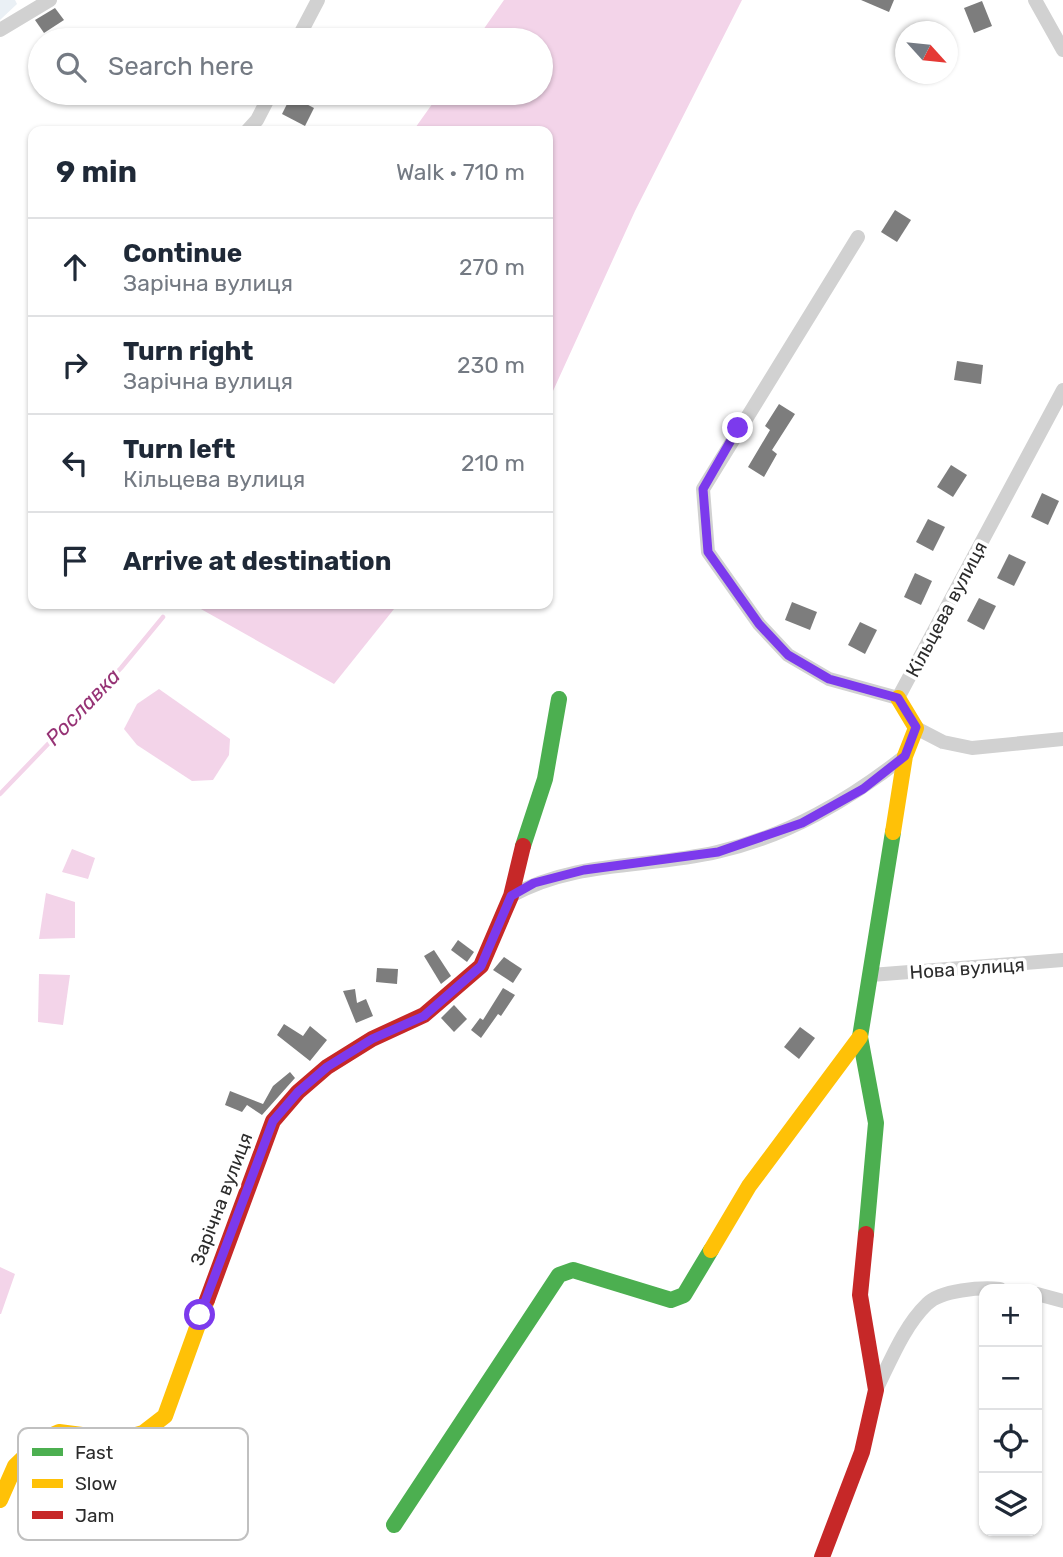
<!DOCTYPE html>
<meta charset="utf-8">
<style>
body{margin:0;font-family:Rubik,sans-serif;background:#f2f2f3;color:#1f2937}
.controls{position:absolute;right:21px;bottom:21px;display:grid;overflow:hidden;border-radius:14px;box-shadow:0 2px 5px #0004}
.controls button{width:63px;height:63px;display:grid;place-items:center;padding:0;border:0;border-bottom:2px solid #e0e1e3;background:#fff;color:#1f2937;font:35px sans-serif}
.compass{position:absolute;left:895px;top:21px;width:63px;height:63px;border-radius:50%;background:#fff;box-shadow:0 2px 5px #0004;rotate:117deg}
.stop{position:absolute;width:21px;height:21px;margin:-16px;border:5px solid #7c3aed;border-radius:50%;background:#fff}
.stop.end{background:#7c3aed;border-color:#fff;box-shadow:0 2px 7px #0008}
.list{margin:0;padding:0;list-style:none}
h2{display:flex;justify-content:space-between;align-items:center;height:91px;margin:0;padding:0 28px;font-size:30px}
h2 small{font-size:23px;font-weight:400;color:#747a83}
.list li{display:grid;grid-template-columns:46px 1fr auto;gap:21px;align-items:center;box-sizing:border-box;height:98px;padding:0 28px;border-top:2px solid #e0e1e3}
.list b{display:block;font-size:26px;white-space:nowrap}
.list p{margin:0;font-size:23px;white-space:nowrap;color:#747a83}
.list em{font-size:23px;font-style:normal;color:#747a83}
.icon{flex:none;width:38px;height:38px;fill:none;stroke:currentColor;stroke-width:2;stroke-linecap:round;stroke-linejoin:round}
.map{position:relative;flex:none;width:1063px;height:1557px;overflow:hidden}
.search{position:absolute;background:#fff;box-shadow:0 2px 5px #0004;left:28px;top:28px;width:525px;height:77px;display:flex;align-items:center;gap:18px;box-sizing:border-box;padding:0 24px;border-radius:38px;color:#747a83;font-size:26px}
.panel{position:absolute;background:#fff;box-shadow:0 2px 5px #0004;left:28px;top:126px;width:525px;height:483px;border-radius:14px}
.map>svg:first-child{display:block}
</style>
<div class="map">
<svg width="1063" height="1557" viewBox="0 0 1063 1557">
<rect width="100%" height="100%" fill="#fff"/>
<path fill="#eaf0f5" d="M0 0H15L17 4 0 20Z"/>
<g fill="#f3d4e9">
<path d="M504 0H742L635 211 548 402V131H413L440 93H541V40H476Z"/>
<path d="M192 604H398L334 684Z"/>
<path d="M159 689 230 739 229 755 213 780 192 781 137 745 124 729 137 704Z"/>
<path d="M72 849 95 858 88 879 62 872Z"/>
<path d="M46 893 75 902V938L39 939Z"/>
<path d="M39 974 70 975 63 1025 38 1022Z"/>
<path d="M0 1267 15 1274 1 1314H0Z"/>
</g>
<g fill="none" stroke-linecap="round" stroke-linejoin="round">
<path stroke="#f3d4e9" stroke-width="4.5" d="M0 794 121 668 163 617"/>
</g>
<g fill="#7d7d7d">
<path d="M861 0H894L889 12Z"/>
<path d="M982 1 992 26 974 33 964 8Z"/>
<path d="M55 8 64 20 44 33 35 20Z"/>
<path d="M291 96 314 108 305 126 282 114Z"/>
<path d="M895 210 911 220 897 242 881 232Z"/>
<path d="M957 361 983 365 981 384 954 380Z"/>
<path d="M779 404 795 414 772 450 777 454 764 477 748 467 770 430 765 426Z"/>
<path d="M951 465 967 475 953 497 937 487Z"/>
<path d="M1042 493 1059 501 1048 525 1031 517Z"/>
<path d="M928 519 945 527 933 551 916 542Z"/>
<path d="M1009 554 1026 562 1014 586 997 578Z"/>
<path d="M915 573 932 581 921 605 904 597Z"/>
<path d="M979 598 996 606 984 630 967 621Z"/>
<path d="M792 602 817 612 810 630 785 620Z"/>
<path d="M860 622 877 630 865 654 848 645Z"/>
<path d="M458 940 474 952 467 962 451 950Z"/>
<path d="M434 950 451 976 441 984 424 956Z"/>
<path d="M504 957 522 969 513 983 493 970Z"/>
<path d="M377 968 398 969 397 984 376 982Z"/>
<path d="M503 988 515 995 501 1016 498 1014 481 1038 471 1030 480 1018 483 1020Z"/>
<path d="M355 989 357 1003 366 999 373 1016 356 1023 343 991Z"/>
<path d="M454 1005 467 1019 454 1032 441 1018Z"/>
<path d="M284 1024 303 1036 310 1026 327 1040 310 1061 277 1035Z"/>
<path d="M800 1027 815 1038 799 1059 784 1047Z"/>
<path d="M290 1072 295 1078 262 1115 247 1105 242 1112 225 1105 230 1091 263 1104 273 1086Z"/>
</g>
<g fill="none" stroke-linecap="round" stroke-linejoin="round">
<g stroke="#d1d1d1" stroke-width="14">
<path d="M1035 0 1063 50"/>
<path d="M0 30 50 0"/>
<path d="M297 40 318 0"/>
<path d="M247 131 257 120 271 93"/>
<path d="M858 237 703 489 708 552 759 624 788 655 829 679 898 698 1063 390"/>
<path d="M916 728 943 742 972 748 1063 739"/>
<path d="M511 896C575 860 648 868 717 852 788 836 849 800 905 756"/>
<path d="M871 975 1063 960"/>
<path d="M1037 1294 1063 1301"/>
<path d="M876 1390C890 1362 904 1326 927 1304 941 1290 981 1287 1000 1289"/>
</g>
<g stroke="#4caf50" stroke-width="16">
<path d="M523 846 545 779 559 699"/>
<path d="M866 1234 876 1123 860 1037 893 832"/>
<path d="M394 1525 559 1275 573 1270 671 1300 684 1295 711 1250"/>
</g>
<g stroke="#ffc107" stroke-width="16">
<path d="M893 832 905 756 916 728 898 698"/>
<path d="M711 1250 749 1186 860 1037"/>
<path d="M0 1500 15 1466 43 1439 59 1432 120 1440 143 1433 165 1416 207 1300"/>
</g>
<g stroke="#c62828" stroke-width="16">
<path d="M207 1300 273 1121 298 1092 327 1067 372 1039 424 1015 481 966 511 896 523 846"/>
<path d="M822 1557 862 1452 876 1390 860 1295 866 1234"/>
</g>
</g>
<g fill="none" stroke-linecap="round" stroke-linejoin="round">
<path stroke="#7c3aed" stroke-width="9" d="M200 1315 273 1121 298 1092 327 1067 372 1039 424 1016 481 966 511 896 534 883 584 870 718 852 802 823 863 789 905 756 916 727 898 698 829 679 788 655 759 624 708 552 703 489 738 428"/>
</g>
<g text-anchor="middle" stroke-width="7" stroke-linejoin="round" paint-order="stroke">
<g font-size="19" fill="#2c2c2c" stroke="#fff">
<text transform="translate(946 609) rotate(-62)" y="7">Кільцева вулиця</text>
<text transform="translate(967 968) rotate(-4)" y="7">Нова вулиця</text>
<text transform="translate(221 1199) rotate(-69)" y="7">Зарічна вулиця</text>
</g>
<g font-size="21" font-style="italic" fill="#963375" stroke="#fff">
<text transform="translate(83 707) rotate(-46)" y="7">Рославка</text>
</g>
</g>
<rect x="18" y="1428" width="230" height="112" rx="10" fill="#fff" stroke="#c0c0c0" stroke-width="2"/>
<rect x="32" y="1448" width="31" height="8" fill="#4caf50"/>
<rect x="32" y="1479" width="31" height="9" fill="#ffc107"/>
<rect x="32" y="1511" width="31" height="8" fill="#c62828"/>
<g font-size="19" fill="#2c2c2c">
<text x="75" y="1459">Fast</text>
<text x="75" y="1490">Slow</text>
<text x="75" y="1522">Jam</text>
</g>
</svg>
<div class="controls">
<button>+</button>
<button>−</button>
<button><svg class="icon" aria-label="locate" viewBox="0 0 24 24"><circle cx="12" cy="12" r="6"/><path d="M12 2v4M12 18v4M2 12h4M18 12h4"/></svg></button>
<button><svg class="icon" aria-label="layers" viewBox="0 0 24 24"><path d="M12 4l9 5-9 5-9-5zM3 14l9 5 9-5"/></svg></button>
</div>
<svg class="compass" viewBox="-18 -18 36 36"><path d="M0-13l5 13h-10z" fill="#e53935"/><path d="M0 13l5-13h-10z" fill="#747a83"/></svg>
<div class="stop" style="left:200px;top:1315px"></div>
<div class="stop end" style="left:738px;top:428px"></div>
<div class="search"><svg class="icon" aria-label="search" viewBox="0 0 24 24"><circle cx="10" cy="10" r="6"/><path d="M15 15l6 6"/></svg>Search here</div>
<section class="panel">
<h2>9 min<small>Walk · 710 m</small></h2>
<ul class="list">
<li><svg class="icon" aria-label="ahead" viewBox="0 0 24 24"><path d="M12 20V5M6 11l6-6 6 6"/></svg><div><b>Continue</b><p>Зарічна вулиця</p></div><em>270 m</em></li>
<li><svg class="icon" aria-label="right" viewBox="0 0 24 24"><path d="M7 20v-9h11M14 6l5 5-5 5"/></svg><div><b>Turn right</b><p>Зарічна вулиця</p></div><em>230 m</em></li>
<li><svg class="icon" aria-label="left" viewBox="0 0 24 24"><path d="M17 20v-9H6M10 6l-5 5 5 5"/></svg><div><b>Turn left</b><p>Кільцева вулиця</p></div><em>210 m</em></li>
<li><svg class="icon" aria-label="arrive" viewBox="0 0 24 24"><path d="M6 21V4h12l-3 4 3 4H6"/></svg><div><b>Arrive at destination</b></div></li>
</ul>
</section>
</div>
